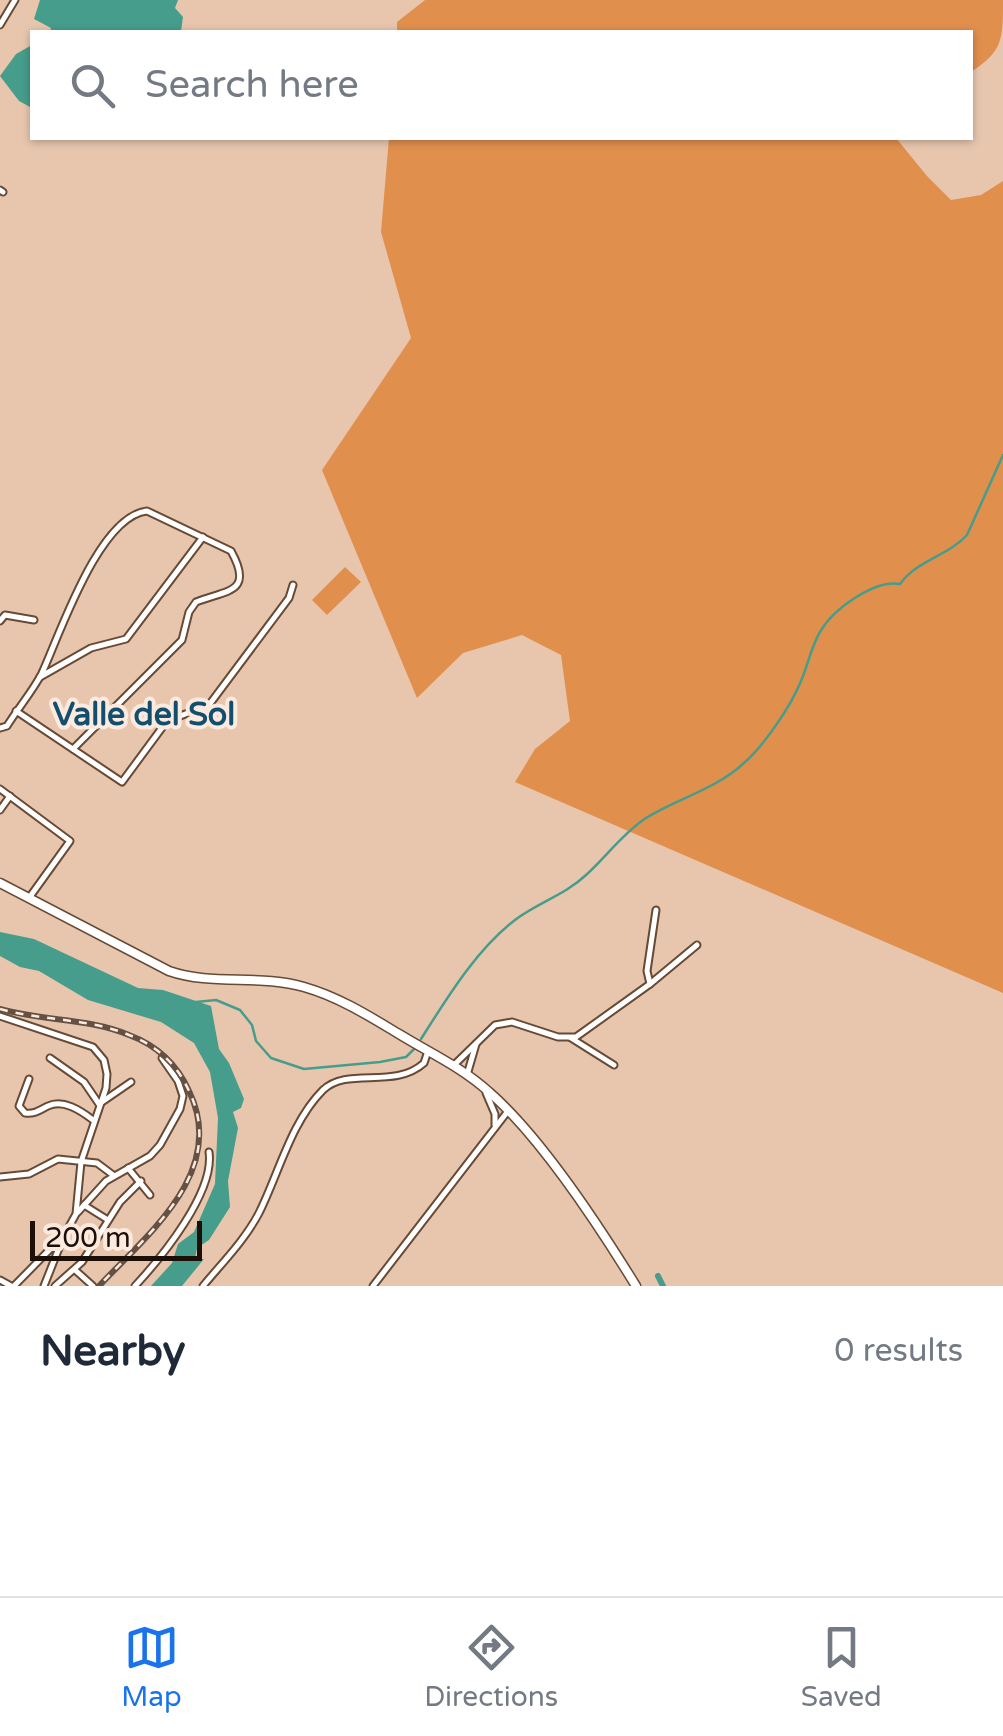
<!DOCTYPE html>
<style>
body{margin:0;font-family:"Varela Round",sans-serif;background:#f6f6f7;color:#1f2937}
.scale{position:absolute;left:30px;bottom:25px;width:172px;box-sizing:border-box;padding-left:10px;border:5px solid #1b0f07;border-top:0;font-size:28px;line-height:35px;white-space:nowrap;color:#1b0f07;-webkit-text-stroke:8px #fceade;paint-order:stroke}
.list{margin:0;padding:0;list-style:none}
h2{display:flex;justify-content:space-between;align-items:center;height:130px;margin:0;padding:0 40px;font-size:42px}
h2 small{font-size:32px;font-weight:400;color:#747a83}
.icon{flex:none;width:55px;height:55px;fill:none;stroke:currentColor;stroke-width:2;stroke-linecap:round;stroke-linejoin:round}
.map{position:relative;flex:none;width:1003px;height:1286px;overflow:hidden}
.search{position:absolute;background:#fff;box-shadow:0 2px 8px #0004;left:30px;right:30px;top:30px;height:110px;display:flex;align-items:center;gap:25px;box-sizing:border-box;padding:0 35px;border-radius:0px;color:#747a83;font-size:38px}
.sheet{height:310px;background:#fff}
nav{display:flex;justify-content:space-around;align-items:center;box-sizing:border-box;height:140px;border-top:2px solid #e0e1e3;background:#fff;font-size:28px;color:#747a83}
nav a{display:grid;justify-items:center;gap:5px}
nav .on{color:#1a73e8}
.map>svg:first-child{display:block}
</style>
<div class="map">
<svg width="1003" height="1286" viewBox="0 0 1003 1286">
<rect width="100%" height="100%" fill="#e8c6ae"/>
<g fill="#e18f4d">
<path d="M425 0H1003C1003 40 1003 51 971 72L970 32H397V22Z"/>
<path d="M389 138H896L927 176 951 200 981 195 1003 181V993L515 782 535 749 570 721 561 655 522 635 463 653 417 698 322 470 411 338 381 232Z"/>
<path d="M345 567 361 582 327 615 312 600Z"/>
</g>
<g fill="#469d8b">
<path d="M40 0H178L175 8 183 17 181 31 50 32 51 28 34 19Z"/>
<path d="M32 45V108L19 101 0 76 16 54Z"/>
<path d="M0 932 34 939 138 988 163 990 211 1006 219 1049 229 1063 244 1099 241 1108 233 1112 238 1128 228 1181 230 1207 209 1240 197 1248 195 1259H204L182 1286H151L172 1263 178 1244 194 1232 215 1184 218 1118 210 1072 194 1043 161 1022 88 1000 39 971 20 967 0 956Z"/>
</g>
<g fill="none" stroke-linecap="round" stroke-linejoin="round">
<g stroke="#469d8b" stroke-width="2.5">
<path d="M196 1002 216 1000 240 1010 252 1025 256 1041 271 1058 304 1069 380 1062 406 1057 416 1047"/>
<path d="M421 1039C447 998 476 950 515 920 537 903 565 895 586 875 606 857 623 833 646 818 678 798 717 789 745 762 765 744 791 706 801 681 808 665 811 647 820 632 833 609 875 579 900 584 917 560 948 556 967 535L1003 455"/>
</g>
<path stroke="#469d8b" stroke-width="6" d="M658 1276 663 1286"/>
<defs>
<g id="minor">
<path d="M0 25 15 0"/>
<path d="M0 190 3 192"/>
<path d="M0 621 5 615 34 620"/>
<path d="M40 677 91 648 126 639 203 537"/>
<path d="M16 711 122 782 167 721 209 705 289 598 293 585"/>
<path d="M0 728 7 726C18 708 33 691 42 673 60 634 99 516 147 511L231 551C255 594 225 590 196 602L189 612 182 640 73 749"/>
<path d="M0 789 70 841 29 898"/>
<path d="M0 810 10 796"/>
<path d="M650 984 697 945"/>
<path d="M0 1016 93 1047 104 1060 107 1074 106 1088 81 1162 76 1214 65 1234 14 1286"/>
<path d="M571 1038 614 1065"/>
<path d="M50 1058 84 1082 99 1104 131 1082"/>
<path d="M453 1066 495 1025 512 1022 558 1037H576L650 984 647 971 656 910"/>
<path d="M467 1075 476 1044"/>
<path d="M29 1079 19 1106 25 1113C35 1114 38 1111 48 1106 63 1099 80 1110 93 1120"/>
<path d="M486 1093 495 1114V1125"/>
<path d="M128 1168 150 1195"/>
<path d="M0 1177 29 1174 58 1159 97 1163 113 1175"/>
<path d="M84 1205 108 1220"/>
<path d="M78 1212 106 1181 150 1156 160 1145 180 1109 183 1096 178 1081 162 1058"/>
<path d="M75 1270 93 1286"/>
<path d="M0 1280 11 1286"/>
<path d="M44 1286 63 1238"/>
<path d="M55 1286 82 1262 120 1202 141 1181"/>
<path d="M135 1286C162 1257 215 1192 209 1152"/>
<path d="M203 1286C222 1263 245 1240 259 1213 279 1173 291 1122 323 1090 348 1066 394 1090 424 1063L428 1051"/>
<path d="M373 1286 508 1111"/>
</g>
<path id="primary" d="M0 883 169 971C212 986 260 974 304 987 339 997 369 1016 399 1034 430 1053 463 1068 489 1092 542 1138 599 1226 636 1286"/>
</defs>
<use href="#minor" stroke="#674a35" stroke-width="9"/>
<use href="#primary" stroke="#674a35" stroke-width="11"/>
<use href="#minor" stroke="#fff" stroke-width="5"/>
<use href="#primary" stroke="#fff" stroke-width="8"/>
<defs>
<path id="rail" d="M0 1009C42 1021 89 1018 129 1035 156 1045 177 1064 189 1091 228 1171 148 1234 99 1286"/>
</defs>
<use href="#rail" stroke="#655143" stroke-width="6"/>
<use href="#rail" stroke="#fceade" stroke-width="2.5" stroke-dasharray="8" stroke-linecap="butt"/>
</g>
<g text-anchor="middle" stroke-width="8" stroke-linejoin="round" paint-order="stroke">
<g font-size="32" font-weight="bold" fill="#124f6f" stroke="#fceade">
<text x="144" y="725">Valle del Sol</text>
</g>
</g>
</svg>
<div class="scale">200 m</div>
<div class="search"><svg class="icon" aria-label="search" viewBox="0 0 24 24"><circle cx="10" cy="10" r="6"/><path d="M15 15l6 6"/></svg>Search here</div>
</div>
<section class="sheet">
<h2>Nearby<small>0 results</small></h2>
<ul class="list">
</ul>
</section>
<nav>
<a class="on"><svg class="icon" aria-label="map" viewBox="0 0 24 24"><path d="M3 6l6-2 6 2 6-2v14l-6 2-6-2-6 2zM9 4v14M15 6v14"/></svg>Map</a>
<a><svg class="icon" aria-label="directions" viewBox="0 0 24 24"><path d="M12 3l9 9-9 9-9-9zM9 14v-3h6M13 9l2 2-2 2"/></svg>Directions</a>
<a><svg class="icon" aria-label="saved" viewBox="0 0 24 24"><path d="M7 4h10v16l-5-4-5 4z"/></svg>Saved</a>
</nav>
